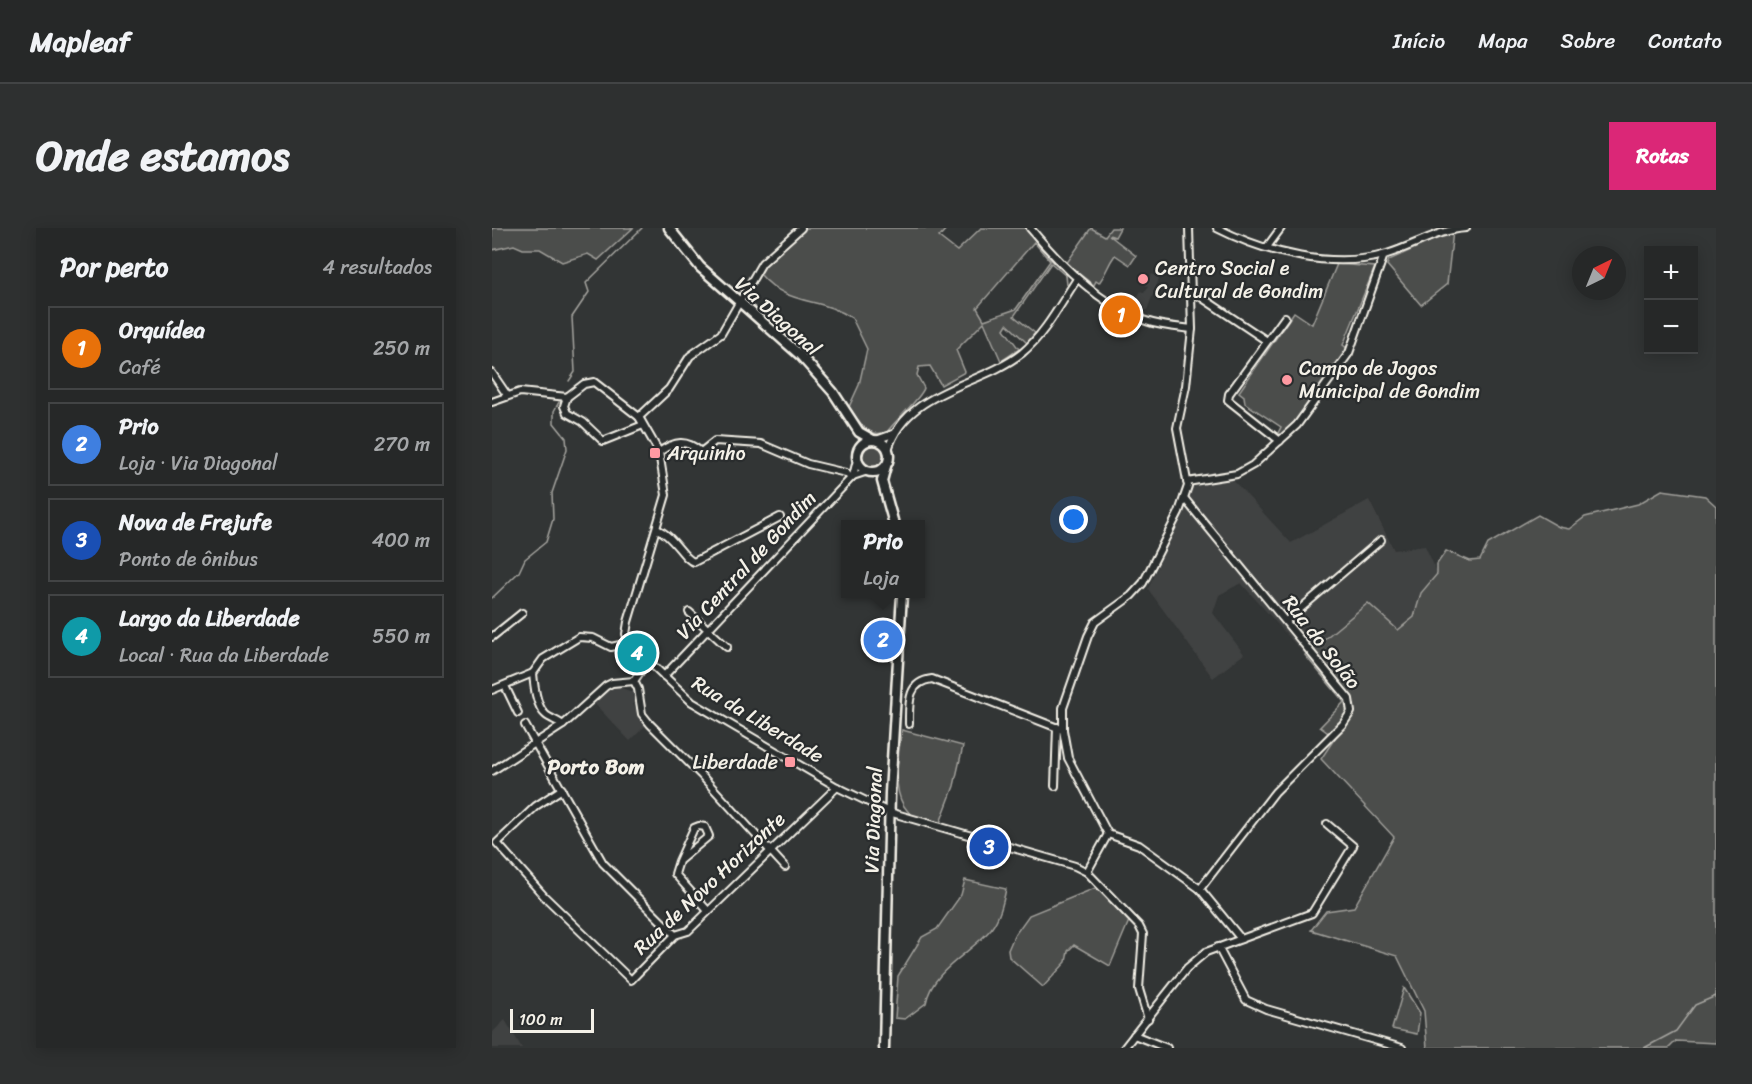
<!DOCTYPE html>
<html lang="pt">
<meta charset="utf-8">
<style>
body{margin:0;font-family:Sriracha,sans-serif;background:#2e3030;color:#f1f3f6}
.controls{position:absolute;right:18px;top:18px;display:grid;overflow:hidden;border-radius:0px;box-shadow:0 3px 15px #0003}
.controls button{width:54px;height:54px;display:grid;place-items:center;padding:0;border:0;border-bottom:2px solid #424445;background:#262828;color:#f1f3f6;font:30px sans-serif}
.compass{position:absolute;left:1080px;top:18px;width:54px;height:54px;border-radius:50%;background:#262828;box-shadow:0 3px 15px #0003;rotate:43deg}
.scale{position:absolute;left:18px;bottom:15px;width:84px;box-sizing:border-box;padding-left:6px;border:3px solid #f4f1e8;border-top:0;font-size:16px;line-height:21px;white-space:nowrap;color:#f4f1e8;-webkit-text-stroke:4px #2a2d2e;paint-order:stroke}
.you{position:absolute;left:582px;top:292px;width:21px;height:21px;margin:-15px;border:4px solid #fff;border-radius:50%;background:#1a73e8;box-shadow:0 0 0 9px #1a73e833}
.badge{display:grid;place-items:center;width:39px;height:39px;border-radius:50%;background:#db2777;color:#fff;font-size:20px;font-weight:700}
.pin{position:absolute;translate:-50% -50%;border:3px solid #fff;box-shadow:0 2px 6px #0006}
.popup{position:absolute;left:349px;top:292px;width:84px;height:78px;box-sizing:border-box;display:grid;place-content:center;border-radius:0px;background:#262828;filter:drop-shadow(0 2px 4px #0005);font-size:20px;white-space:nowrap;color:#a4a6a8}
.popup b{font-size:22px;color:#f1f3f6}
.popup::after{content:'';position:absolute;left:50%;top:100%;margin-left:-12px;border:12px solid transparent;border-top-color:#262828}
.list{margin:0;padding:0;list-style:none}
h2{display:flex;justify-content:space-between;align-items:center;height:78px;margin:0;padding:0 24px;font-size:26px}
h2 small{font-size:20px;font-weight:400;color:#a4a6a8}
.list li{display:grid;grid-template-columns:39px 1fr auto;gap:18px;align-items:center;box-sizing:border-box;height:84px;margin:0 12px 12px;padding:0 12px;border:2px solid #424445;border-radius:0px}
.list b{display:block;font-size:22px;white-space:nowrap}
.list p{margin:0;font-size:20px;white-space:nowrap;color:#a4a6a8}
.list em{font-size:20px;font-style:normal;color:#a4a6a8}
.map{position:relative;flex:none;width:1224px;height:820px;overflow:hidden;border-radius:0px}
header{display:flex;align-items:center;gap:36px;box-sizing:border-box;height:84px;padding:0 30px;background:#262828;border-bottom:2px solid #424445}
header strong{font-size:28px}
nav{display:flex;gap:33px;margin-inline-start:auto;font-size:21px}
.intro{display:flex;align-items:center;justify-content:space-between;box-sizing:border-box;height:144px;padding:0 36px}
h1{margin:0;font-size:42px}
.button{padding:15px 27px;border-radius:0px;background:#db2777;color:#fff;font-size:21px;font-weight:700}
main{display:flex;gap:36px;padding:0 36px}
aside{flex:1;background:#262828;border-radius:0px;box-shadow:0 3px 15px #0003}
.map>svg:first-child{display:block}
</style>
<header>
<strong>Mapleaf</strong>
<nav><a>Início</a><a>Mapa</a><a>Sobre</a><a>Contato</a></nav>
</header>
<div class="intro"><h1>Onde estamos</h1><a class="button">Rotas</a></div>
<main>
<aside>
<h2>Por perto<small>4 resultados</small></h2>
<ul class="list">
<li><span class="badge" style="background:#e8710a">1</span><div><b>Orquídea</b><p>Café</p></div><em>250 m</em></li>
<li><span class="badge" style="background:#3f7fe0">2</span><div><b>Prio</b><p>Loja · Via Diagonal</p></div><em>270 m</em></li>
<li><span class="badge" style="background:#1a4fb4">3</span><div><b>Nova de Frejufe</b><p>Ponto de ônibus</p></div><em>400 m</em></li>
<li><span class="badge" style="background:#0f9aa8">4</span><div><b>Largo da Liberdade</b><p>Local · Rua da Liberdade</p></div><em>550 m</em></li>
</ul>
</aside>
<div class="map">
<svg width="1224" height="820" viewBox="0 0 1224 820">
<rect width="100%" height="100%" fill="#323535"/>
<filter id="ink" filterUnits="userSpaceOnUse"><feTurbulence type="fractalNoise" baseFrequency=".0167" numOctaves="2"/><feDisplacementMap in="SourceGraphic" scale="12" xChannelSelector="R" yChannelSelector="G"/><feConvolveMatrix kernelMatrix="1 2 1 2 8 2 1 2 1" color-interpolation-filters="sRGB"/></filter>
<g filter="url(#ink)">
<g fill="#404242">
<path d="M660 46 667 51 655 82 649 83 625 67 641 65 646 68 649 63 652 65 656 59 653 56Z"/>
<path d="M740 251 799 315 877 272 902 322 933 318 945 344 929 365 922 389 906 403 876 375 813 427 749 355 727 367 721 385 752 426 721 450 656 361 701 256Z"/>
<path d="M125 458 140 464 144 473 141 476 154 497 138 513 101 474 116 460Z"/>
<path d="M13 792 30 820H0V805Z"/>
</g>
<g fill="#4b4d4c" stroke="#a09f9a" stroke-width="1.5" fill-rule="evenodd">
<path d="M0 0H141L106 32 96 26 70 34 48 21H31L22 17 0 22Z"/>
<path d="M314 0H455L447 9 465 23 489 0H535L552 25 574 46 575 57 574 48 559 35 522 88 543 105 535 115 515 96 512 101 527 121 509 133 492 94 464 122 473 144 449 157 438 138 427 139 425 147 432 160C430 169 402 194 395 204 375 211 367 193 357 179L367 157 375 121 360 90C326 68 296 79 268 46L276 33ZM542 14 558 33 524 81 492 92 485 80Z"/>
<path d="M599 0 613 8 619 0H628L623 9 617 7 644 28 638 37 623 27C615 38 615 44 607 55L604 53 602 57 574 36Z"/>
<path d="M961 3 955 56 929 77 895 37 897 32Z"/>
<path d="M845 36 883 39 851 117 856 121 800 201 789 207 786 205 789 199 753 175 752 168 747 164 802 84 820 96Z"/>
<circle cx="380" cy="228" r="12"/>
<path d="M1170 262 1213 268 1224 278V815L1184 813 1177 820H935L932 783 905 728 819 702 834 683 862 679 902 609 829 531 843 510 828 499 852 474 813 427 876 375 906 402 922 389 929 365 945 346V336L954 323 978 333 988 332 996 316 1046 287 1067 299 1077 301 1093 289 1146 276Z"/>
<path d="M410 502 471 518 462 558 448 595C393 594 404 540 410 502Z"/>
<path d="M473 652 514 661C511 675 508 689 499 701 478 726 440 742 434 775L413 791 403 790 406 748 430 709 445 701 469 667Z"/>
<path d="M606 659 637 693 618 738 582 717 576 723 574 734 551 759 517 729 516 722 522 708 537 687Z"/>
<path d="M912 760 928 785 925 806 900 801Z"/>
</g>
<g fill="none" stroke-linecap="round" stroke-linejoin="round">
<g stroke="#a6a5a0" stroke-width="1.5">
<path d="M77 153 83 144 80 89 97 64 94 55 150 0"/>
<path d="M0 370 27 344 33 331 54 314 61 291 60 265 75 221 74 210 62 195V183L67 174"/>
<path d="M1152 820 1184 803 1203 777 1224 768"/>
</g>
<defs>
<g id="minor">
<path d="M538 0C567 35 609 79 654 93 668 98 685 99 700 101"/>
<path d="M725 0C774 25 841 42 895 26 922 18 945 2 974 0"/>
<path d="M775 19 789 0"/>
<path d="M700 63 775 113"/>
<path d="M0 145 15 167"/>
<path d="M75 169 72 178 75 185 91 194 111 213 151 197"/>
<path d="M0 174 28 164 75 169 92 156 102 154 147 189 167 224 174 267 136 394 134 406 137 415 200 474 345 559 397 584 583 638 595 644 647 698 651 706 647 761 656 791"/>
<path d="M147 189 177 161 198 128 229 106 270 35 309 0"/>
<path d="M384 212 401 206"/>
<path d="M788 213 736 172 737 166 793 89"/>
<path d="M396 222C414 161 487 159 530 125 553 106 569 75 585 51"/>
<path d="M167 224C183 213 194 211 209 224L223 213 269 216 316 236 354 245 359 250"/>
<path d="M361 248 365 232"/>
<path d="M695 254 745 246 761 237 805 197 857 125 892 27"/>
<path d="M692 270 857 471 859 484 851 496 783 564 708 661"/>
<path d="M165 301C182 308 191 331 202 334L288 289"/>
<path d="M197 384 235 419"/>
<path d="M794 393 889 312"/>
<path d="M0 409 30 385"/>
<path d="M41 445C42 457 44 479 54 487 59 491 66 493 71 497"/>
<path d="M172 448 361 248 376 243"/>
<path d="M142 453 146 461 150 486 158 496 209 547 293 639"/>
<path d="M142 453 155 434"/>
<path d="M13 458 26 485"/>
<path d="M0 462 41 445 51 431 87 409 101 410 119 419 137 415"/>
<path d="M417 496C417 475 415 454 440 451L571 502"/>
<path d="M33 497 111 635 183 707"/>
<path d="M0 543 71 497 114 458 120 455 142 453"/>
<path d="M563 558 565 499"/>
<path d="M70 561 44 578 5 615 52 668 139 752 183 707 196 703 345 559"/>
<path d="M616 606 576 530 571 502V480L596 408 603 394 639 368 651 355 687 284 696 258 685 200 694 158 700 101 697 0"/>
<path d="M616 606 647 617 708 661 749 711"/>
<path d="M187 633 202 600 207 598 213 599 217 608 187 633 183 646 216 683"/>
<path d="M595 644 616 606"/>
<path d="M726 719 754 772 774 781 910 820"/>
<path d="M642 807 675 820"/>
<path d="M632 820 695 740 714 724 820 685 861 618 835 596"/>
</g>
<g id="major">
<path d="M177 0 208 39 308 127 341 164 367 204 381 212"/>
<circle cx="381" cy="228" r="16"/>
<path d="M394 238 390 253 402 296"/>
<path d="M392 820 398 565 410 366"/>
</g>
</defs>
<use href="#minor" stroke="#f4f1e8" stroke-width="10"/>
<use href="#major" stroke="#f4f1e8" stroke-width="13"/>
<use href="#minor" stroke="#2a2d2e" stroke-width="6"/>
<use href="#major" stroke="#2a2d2e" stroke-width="8"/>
</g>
</g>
<g fill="#ff9aa2" stroke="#2a2d2e" stroke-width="2">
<circle cx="651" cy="51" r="6"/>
<circle cx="795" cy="152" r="6"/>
<rect x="157" y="219" width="12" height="12" rx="3"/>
<rect x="292" y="528" width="12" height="12" rx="3"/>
</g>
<g text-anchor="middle" stroke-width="4.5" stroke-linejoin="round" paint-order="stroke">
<g font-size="20" fill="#f4f1e8" stroke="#2a2d2e" text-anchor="start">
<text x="663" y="47">Centro Social e<tspan x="663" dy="23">Cultural de Gondim</tspan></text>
<text x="807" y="147">Campo de Jogos<tspan x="807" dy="23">Municipal de Gondim</tspan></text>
<text x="175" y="232">Arquinho</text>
<text x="286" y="541" text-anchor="end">Liberdade</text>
</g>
<g font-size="20" fill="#f4f1e8" stroke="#2a2d2e">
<text transform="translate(286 88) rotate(42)" y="7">Via Diagonal</text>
<text transform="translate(254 337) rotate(-47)" y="7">Via Central de Gondim</text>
<text transform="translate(830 414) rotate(52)" y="7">Rua do Solão</text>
<text transform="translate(266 491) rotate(31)" y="7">Rua da Liberdade</text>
<text transform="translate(381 592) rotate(-88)" y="7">Via Diagonal</text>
<text transform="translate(217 655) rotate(-43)" y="7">Rua de Novo Horizonte</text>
</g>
<g font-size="21" font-weight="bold" fill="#f4f1e8" stroke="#2a2d2e">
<text x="104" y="546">Porto Bom</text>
</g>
</g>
</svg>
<div class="controls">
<button>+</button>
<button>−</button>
</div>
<svg class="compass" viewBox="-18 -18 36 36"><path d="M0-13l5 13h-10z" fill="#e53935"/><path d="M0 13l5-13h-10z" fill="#a4a6a8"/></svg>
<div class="scale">100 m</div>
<div class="you"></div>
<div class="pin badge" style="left:629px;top:87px;background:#e8710a">1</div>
<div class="pin badge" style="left:391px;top:412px;background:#3f7fe0">2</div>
<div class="popup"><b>Prio</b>Loja</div>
<div class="pin badge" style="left:497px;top:619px;background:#1a4fb4">3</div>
<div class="pin badge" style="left:145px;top:425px;background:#0f9aa8">4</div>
</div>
</main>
